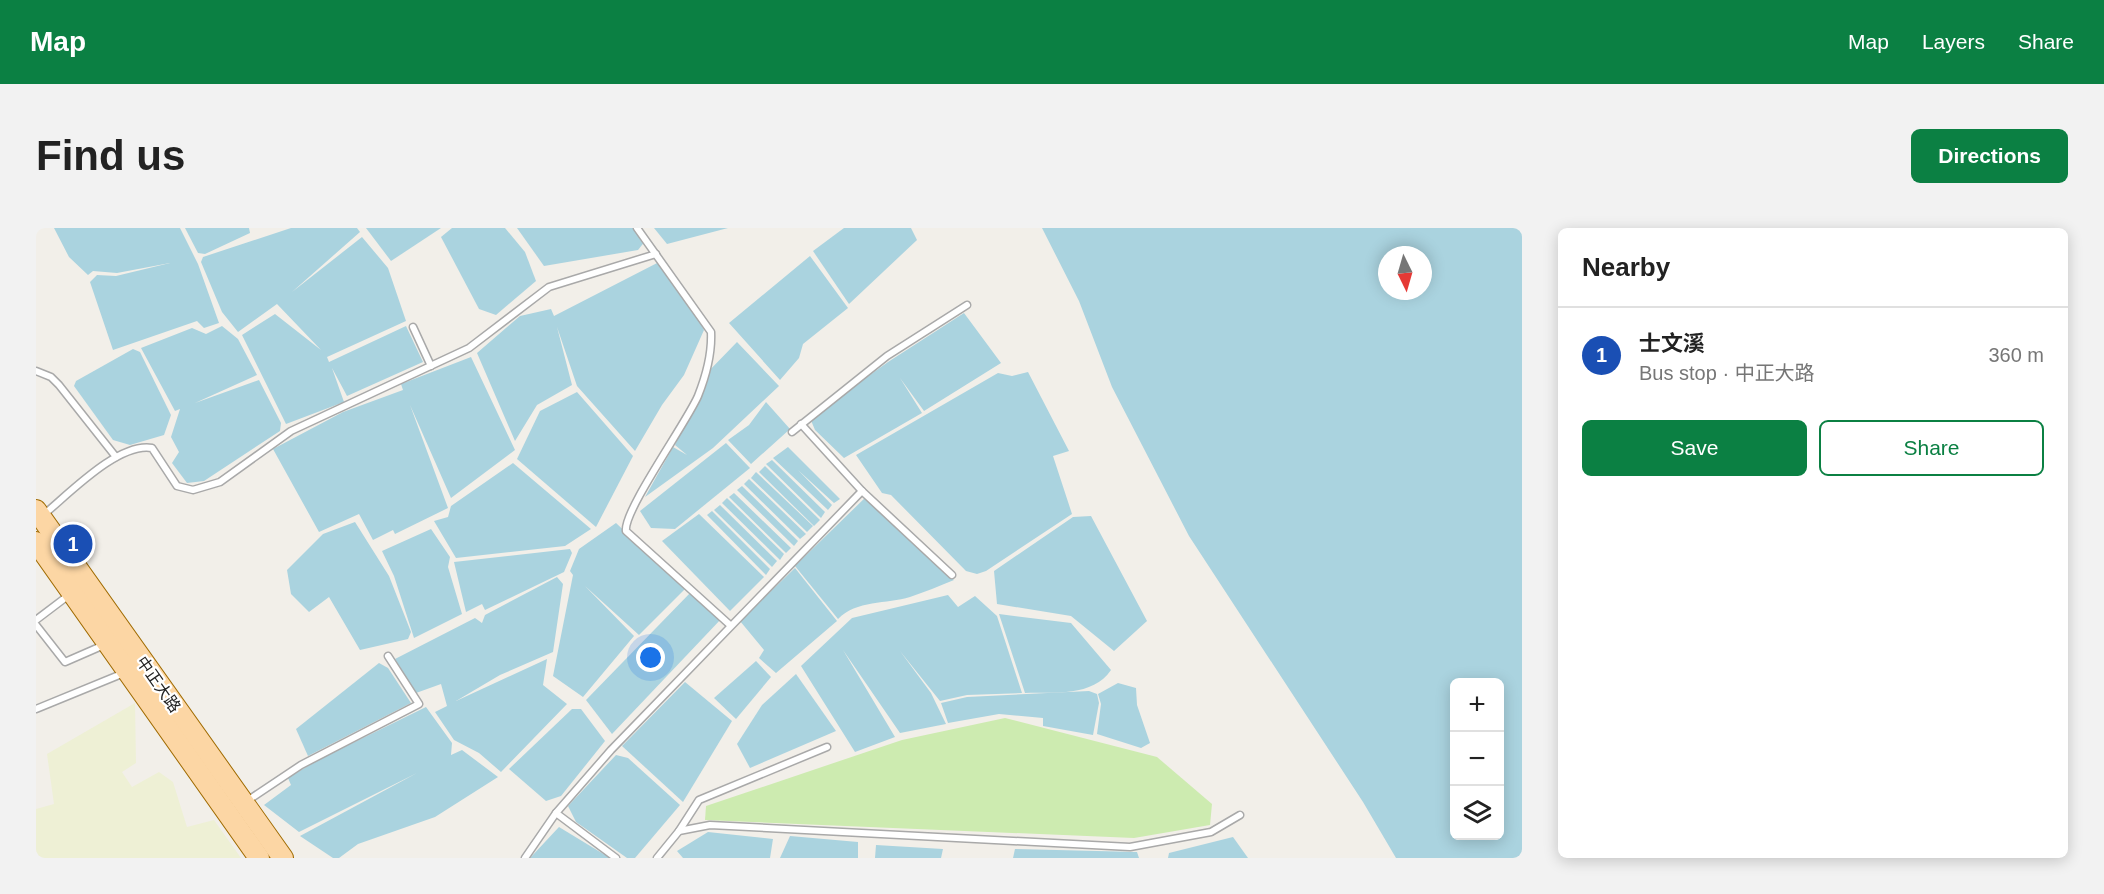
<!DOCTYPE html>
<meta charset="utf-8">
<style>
body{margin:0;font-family:Arial,"Noto Sans TC",sans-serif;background:#f2f2f2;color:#222}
.controls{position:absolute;right:18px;bottom:18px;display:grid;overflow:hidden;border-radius:9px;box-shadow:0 3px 15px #0003}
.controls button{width:54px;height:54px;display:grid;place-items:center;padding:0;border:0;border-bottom:2px solid #e0e0e0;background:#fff;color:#222;font:30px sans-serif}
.compass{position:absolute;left:1342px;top:18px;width:54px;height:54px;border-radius:50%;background:#fff;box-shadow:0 3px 15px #0003;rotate:175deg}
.you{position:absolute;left:615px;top:430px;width:21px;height:21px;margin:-15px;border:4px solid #fff;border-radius:50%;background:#1a73e8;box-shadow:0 0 0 9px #1a73e833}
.badge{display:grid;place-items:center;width:39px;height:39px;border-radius:50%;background:#0b8043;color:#fff;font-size:20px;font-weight:700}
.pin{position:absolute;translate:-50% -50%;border:3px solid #fff;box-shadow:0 2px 6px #0006}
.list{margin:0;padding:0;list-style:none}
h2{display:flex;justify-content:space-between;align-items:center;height:78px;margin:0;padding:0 24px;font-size:26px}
h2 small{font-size:20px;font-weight:400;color:#767676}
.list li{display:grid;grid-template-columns:39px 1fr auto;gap:18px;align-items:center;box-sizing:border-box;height:96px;padding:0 24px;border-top:2px solid #e0e0e0}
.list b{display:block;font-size:22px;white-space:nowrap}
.list p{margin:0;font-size:20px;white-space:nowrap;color:#767676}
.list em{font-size:20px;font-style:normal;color:#767676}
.actions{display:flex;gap:12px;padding:18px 24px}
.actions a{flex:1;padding:14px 0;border:2px solid #0b8043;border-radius:9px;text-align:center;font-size:21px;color:#0b8043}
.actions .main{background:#0b8043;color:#fff}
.icon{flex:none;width:33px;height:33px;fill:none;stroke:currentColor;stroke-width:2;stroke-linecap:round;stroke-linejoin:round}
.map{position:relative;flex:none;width:1486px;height:630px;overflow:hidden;border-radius:9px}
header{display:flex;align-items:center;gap:36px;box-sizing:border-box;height:84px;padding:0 30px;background:#0b8043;color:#fff}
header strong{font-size:28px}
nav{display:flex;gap:33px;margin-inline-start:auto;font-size:21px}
.intro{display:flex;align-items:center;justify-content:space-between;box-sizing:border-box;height:144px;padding:0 36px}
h1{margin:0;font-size:42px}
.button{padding:15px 27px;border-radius:9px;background:#0b8043;color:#fff;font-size:21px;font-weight:700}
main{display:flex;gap:36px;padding:0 36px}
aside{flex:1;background:#fff;border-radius:9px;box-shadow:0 3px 15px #0003}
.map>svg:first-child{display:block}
</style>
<header>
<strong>Map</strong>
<nav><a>Map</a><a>Layers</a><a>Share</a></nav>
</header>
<div class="intro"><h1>Find us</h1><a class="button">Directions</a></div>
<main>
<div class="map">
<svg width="1486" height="630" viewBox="0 0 1486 630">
<rect width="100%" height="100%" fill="#f2efe9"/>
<path fill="#eef0d5" d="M99 475 100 535 86 544 96 559 123 544 137 554 151 599 178 592 205 630H0V581L18 576 11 526Z"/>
<path fill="#cdebb0" d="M969 490 1121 529 1176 576 1174 597 1098 610 669 592 670 578 866 512Z"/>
<g fill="#aad3df" fill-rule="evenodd">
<path d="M18 0H144L162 36 183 95 168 100 161 93 77 122 54 54 61 47 80 48 134 35 81 45 57 43 52 47 33 29Z"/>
<path d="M149 0H213L214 5 169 26 162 25Z"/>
<path d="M255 0H321L324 4 256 64 326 9 352 40 370 93 291 129 293 134 370 98 387 134 311 168 296 140 308 174 250 196 206 107 239 86 285 122 241 76 202 104 186 84 165 34 167 29Z"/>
<path d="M330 0H405L355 33Z"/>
<path d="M416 0H469L489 24 500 53 460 87 443 81 405 9Z"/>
<path d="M481 0H599L610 12 602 22 508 38Z"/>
<path d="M618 0H692L631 16Z"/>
<path d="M808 0H875L881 12 813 76 777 23Z"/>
<path d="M1006 0H1486V630H1360L1327 574 1153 308 1076 159 1043 73ZM1351 27H1387V63H1351ZM1464 454V608H1418V454Z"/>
<path d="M774 28 812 80 767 116 763 130 744 152 693 95Z"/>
<path d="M625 33 648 65 668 102 648 147 626 177 599 223 541 158 521 99 536 157 501 177 479 213 441 125 484 88 515 81 518 88Z"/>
<path d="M928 85 965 135 888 183 864 150 886 185 808 230 779 202 774 190 852 134Z"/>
<path d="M186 98 202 111 221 147 159 175 223 152 245 195 244 203 168 253 151 255 136 235 143 224 135 209 144 181 139 183 105 120 156 100 170 106Z"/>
<path d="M701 114 743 158 677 220 609 269 637 219 651 227 639 217 668 148Z"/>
<path d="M97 121 104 124 135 187 128 207 94 217 77 212 38 158 40 153Z"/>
<path d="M435 129 479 222 415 270 374 177 412 280 359 306 357 302 337 312 323 286 283 304 237 221 307 184 367 162 365 156Z"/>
<path d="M992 144 1033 223 1017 228 1036 286 950 343 941 346 930 343 855 267 846 265 820 227 962 145 976 148Z"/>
<path d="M541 164 597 228 560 299 481 231 504 183Z"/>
<path d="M730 174 754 201 715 236 692 212 713 197Z"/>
<path d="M690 215 714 240 639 301 615 300 604 283Z"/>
<path d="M752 219 804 271 798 275 762 242 796 277 792 282 737 230Z"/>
<path d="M736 232 789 284 785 290 730 236Z"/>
<path d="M477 235 555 301 529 318 420 330 398 293 412 289 415 278Z"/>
<path d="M729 238 784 292 778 298 723 244Z"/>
<path d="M720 244 777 298 771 304 715 250Z"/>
<path d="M713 251 770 306 764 311 708 256Z"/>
<path d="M706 258 762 313 758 318 701 262Z"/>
<path d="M698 265 755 320 750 325 693 269Z"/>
<path d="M833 266 918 352C903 358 889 364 874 369 851 376 820 372 802 391L759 338Z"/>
<path d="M691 270 748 326 744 332 686 275Z"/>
<path d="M684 277 741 333 736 339 678 282Z"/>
<path d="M676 283 734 341 730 347 671 287Z"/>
<path d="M663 286 728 349 694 383 626 313Z"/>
<path d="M1055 288 1111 393 1078 423 1035 388 961 376 958 343 1037 289Z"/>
<path d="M319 294 353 348 375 404 372 411 324 422 293 369 273 384 255 366 251 342 287 306Z"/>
<path d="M580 295 649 361 603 407 549 358 598 408 547 469 517 448 537 347 534 343 543 321Z"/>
<path d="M395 301 414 329 412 339 426 386 378 410 358 348 346 323Z"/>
<path d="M534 321 536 325 528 344 449 382 446 376 430 384 418 334Z"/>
<path d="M759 340 801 393 740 445 723 430 728 422 704 393Z"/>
<path d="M521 349 527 356 517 424 464 447 420 473 511 431 507 457 531 476 465 544 443 525 418 512 399 484 411 478 405 456 380 465 359 431 439 390 446 395 449 387Z"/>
<path d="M656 363 686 390 576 506 550 472Z"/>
<path d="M912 367 922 379 939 368 961 388 986 465 931 467 904 473 864 423 895 465 910 496 864 505 807 422 859 509 819 524 765 438 816 390Z"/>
<path d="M963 386 1035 395 1075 442C1057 469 1018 464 989 465Z"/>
<path d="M720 433 735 449 700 491 678 470Z"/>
<path d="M343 435 352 440 375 475 272 528 260 501Z"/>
<path d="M760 446 800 503 714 540 701 516 726 477Z"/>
<path d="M649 454 696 493 647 574 586 518Z"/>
<path d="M1082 455 1100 460 1101 477 1114 515 1105 520 1061 506 1065 476 1062 466Z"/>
<path d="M1053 463 1061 466 1063 475 1057 507 1007 498V490L963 486 912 495 905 475 931 469Z"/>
<path d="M390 479 416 515 415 527 426 522 462 549 399 589 322 616 303 630H297L264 608 381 545 263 604 228 577 255 557 252 550 282 532Z"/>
<path d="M536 481H545L569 513 525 568 510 573 473 541Z"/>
<path d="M580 527 592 530 644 577 599 630H591L540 594 532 578Z"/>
<path d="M523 599 574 630H494Z"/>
<path d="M672 604 737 611 734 630H647L641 623Z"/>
<path d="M754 608 822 614V630H744Z"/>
<path d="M1197 609 1212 630H1132L1133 625Z"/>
<path d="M840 617 907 621 905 630H839Z"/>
<path d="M979 621 1101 624 1103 630H977Z"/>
</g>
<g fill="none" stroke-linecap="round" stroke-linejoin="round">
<defs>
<g id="lane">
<path d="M601 0 675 104C676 125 670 148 662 168 651 194 587 283 590 303L694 397"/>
<path d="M377 99 395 138"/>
<path d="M0 143 15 149 23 157 80 229"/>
<path d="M765 196 826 263 916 347"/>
<path d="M756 204 851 128 931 77"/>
<path d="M6 288C32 267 82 214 116 220L141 258 157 262 184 254 255 203 433 120 513 59 620 26"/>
<path d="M0 392 33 367"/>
<path d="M0 397 29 434 68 417"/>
<path d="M0 481 88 445"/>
<path d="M211 573 265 537 383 476 352 428"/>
<path d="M520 585 580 630"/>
<path d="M643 603 663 572 791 519"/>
<path d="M489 630 520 585 575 522 826 263"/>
<path d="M621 630 643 603 674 597 1094 619 1175 604 1204 587"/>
</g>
<g id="primary">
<path d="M0 282 247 630"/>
<path d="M0 314 223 630"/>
</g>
</defs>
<use href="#lane" stroke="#a9a9a9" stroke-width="9"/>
<use href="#primary" stroke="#a06b00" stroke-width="22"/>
<use href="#lane" stroke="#fff" stroke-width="6"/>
<use href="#primary" stroke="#fcd6a4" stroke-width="20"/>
</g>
<g text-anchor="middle" stroke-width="4.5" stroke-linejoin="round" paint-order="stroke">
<g font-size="16" fill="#222" stroke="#fff">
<text transform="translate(123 456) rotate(55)" y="6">中正大路</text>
</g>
</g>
</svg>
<div class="controls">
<button>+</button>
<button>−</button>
<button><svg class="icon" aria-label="layers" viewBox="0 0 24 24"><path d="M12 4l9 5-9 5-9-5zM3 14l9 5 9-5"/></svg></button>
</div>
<svg class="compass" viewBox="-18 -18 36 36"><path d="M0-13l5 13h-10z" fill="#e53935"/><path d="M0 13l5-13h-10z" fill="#767676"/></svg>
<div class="you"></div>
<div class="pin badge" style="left:37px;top:316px;background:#1a4fb4">1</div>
</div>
<aside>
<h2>Nearby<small></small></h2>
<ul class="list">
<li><span class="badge" style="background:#1a4fb4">1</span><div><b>士文溪</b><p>Bus stop · 中正大路</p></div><em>360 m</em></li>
</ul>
<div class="actions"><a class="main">Save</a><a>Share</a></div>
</aside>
</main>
